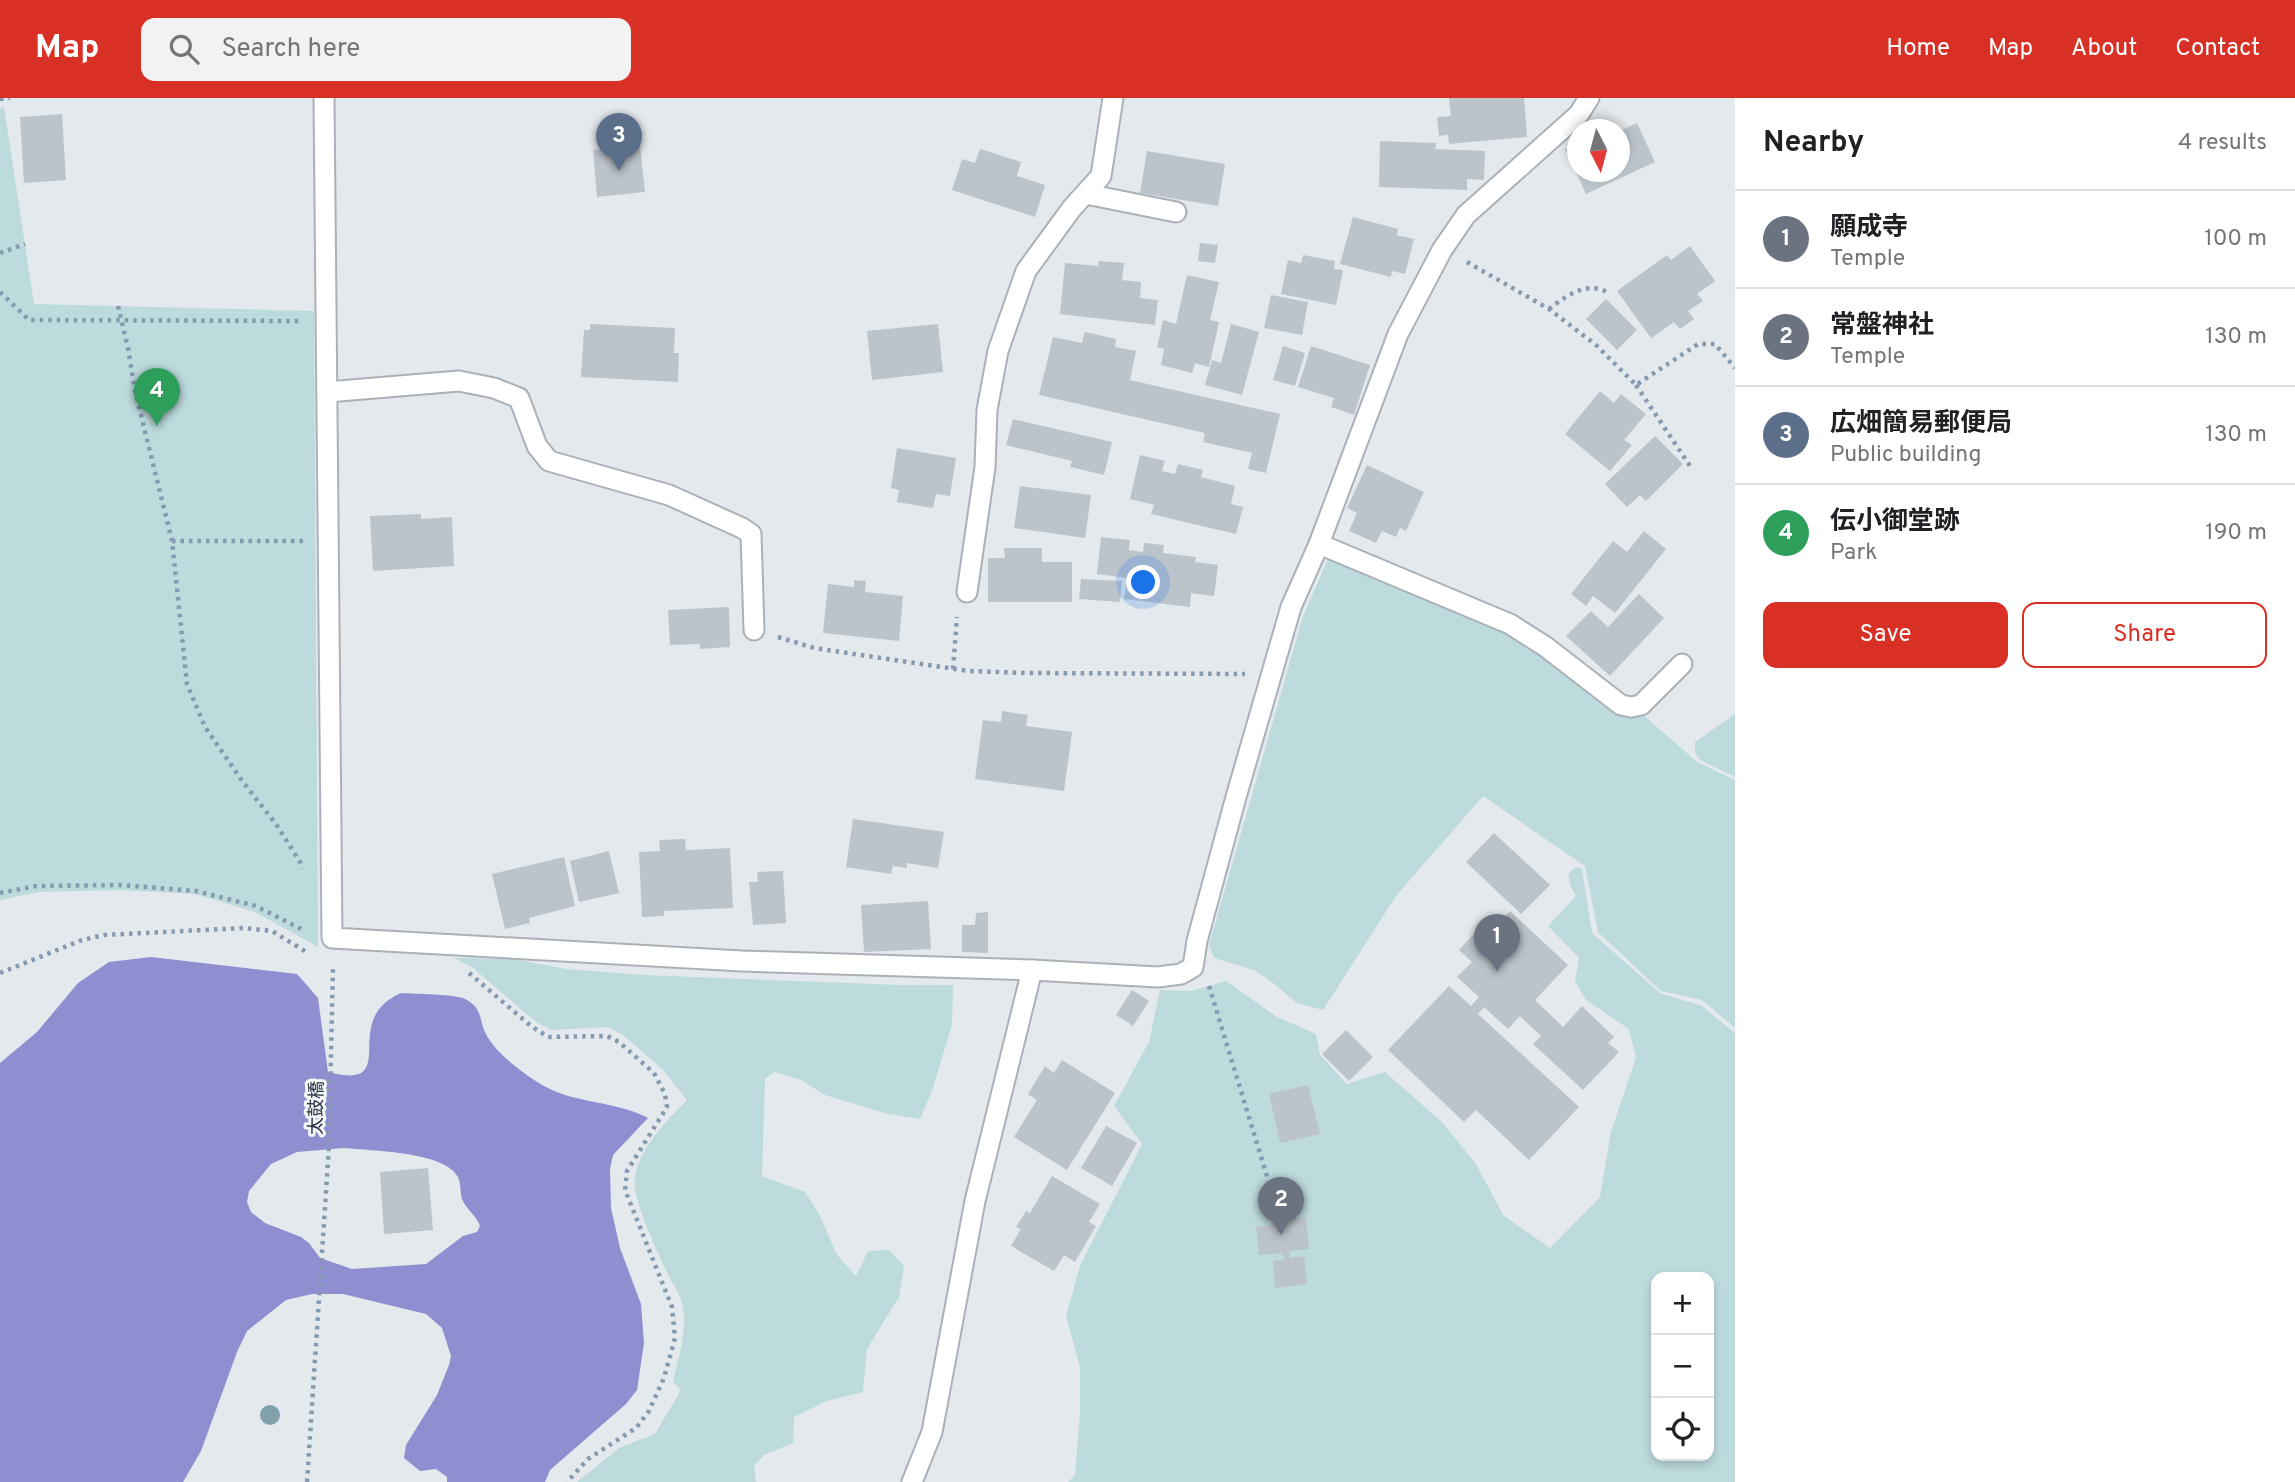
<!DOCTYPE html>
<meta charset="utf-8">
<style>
body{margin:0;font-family:Overpass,"Noto Sans JP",sans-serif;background:#f2f2f2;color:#202124}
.controls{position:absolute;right:21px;bottom:21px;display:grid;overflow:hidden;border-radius:14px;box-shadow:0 4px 10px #0003}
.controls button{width:63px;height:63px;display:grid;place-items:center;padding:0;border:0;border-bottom:2px solid #e0e0e0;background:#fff;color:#202124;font:35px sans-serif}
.compass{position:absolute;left:1567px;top:21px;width:63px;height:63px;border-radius:50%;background:#fff;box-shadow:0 4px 10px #0003;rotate:174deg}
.you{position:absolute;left:1144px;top:485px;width:24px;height:24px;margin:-18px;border:5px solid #fff;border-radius:50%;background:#1a73e8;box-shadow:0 0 0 10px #1a73e833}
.badge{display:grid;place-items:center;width:46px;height:46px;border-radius:50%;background:#d93025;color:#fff;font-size:23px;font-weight:700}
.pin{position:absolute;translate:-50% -58px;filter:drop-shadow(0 2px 4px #0008)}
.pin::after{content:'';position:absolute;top:37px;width:24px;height:21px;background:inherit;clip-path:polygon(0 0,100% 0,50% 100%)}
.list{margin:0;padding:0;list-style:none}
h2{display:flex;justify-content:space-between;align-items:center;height:91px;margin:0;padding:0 28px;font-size:30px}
h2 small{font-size:23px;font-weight:400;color:#757577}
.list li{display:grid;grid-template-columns:46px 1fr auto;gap:21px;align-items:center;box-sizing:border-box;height:98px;padding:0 28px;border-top:2px solid #e0e0e0}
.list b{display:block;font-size:26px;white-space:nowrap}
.list p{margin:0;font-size:23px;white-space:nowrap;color:#757577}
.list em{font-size:23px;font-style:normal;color:#757577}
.actions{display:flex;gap:14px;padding:21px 28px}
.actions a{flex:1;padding:16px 0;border:2px solid #d93025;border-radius:14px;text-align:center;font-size:24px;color:#d93025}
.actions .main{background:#d93025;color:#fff}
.icon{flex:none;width:38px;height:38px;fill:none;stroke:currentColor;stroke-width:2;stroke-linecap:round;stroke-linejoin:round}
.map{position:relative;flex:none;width:1735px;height:1384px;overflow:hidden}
header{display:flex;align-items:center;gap:42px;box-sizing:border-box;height:98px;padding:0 35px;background:#d93025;color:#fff}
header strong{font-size:33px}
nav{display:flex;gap:38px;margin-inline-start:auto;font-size:24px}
.search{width:490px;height:63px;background:#f2f2f2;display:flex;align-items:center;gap:18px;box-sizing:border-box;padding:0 24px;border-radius:14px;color:#757577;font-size:26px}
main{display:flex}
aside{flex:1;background:#fff}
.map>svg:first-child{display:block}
</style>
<header>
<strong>Map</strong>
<div class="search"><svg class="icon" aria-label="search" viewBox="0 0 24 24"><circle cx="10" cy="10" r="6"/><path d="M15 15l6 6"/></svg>Search here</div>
<nav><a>Home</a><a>Map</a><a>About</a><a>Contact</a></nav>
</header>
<main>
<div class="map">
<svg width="1735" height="1384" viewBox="0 0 1735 1384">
<rect width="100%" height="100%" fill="#e4e9ed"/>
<g fill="#bddadd" fill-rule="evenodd">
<path d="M4 9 34 206 314 213 318 849 255 814 195 796 120 792 39 794 0 802V10Z"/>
<path d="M1329 459 1506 532 1640 614 1697 664 1735 682V930L1702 902 1661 893 1598 834 1585 768 1483 698 1396 798 1323 912 1297 905 1272 884 1254 872 1214 860 1209 847 1303 518Z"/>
<path d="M1735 616V679L1700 662 1695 655V644Z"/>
<path d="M1576 769 1582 771 1592 835 1660 895 1702 908 1735 935V1384H1068L1075 1377 1080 1316V1269L1066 1218 1080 1168 1142 1046 1114 1008 1149 944 1160 892 1191 893 1226 883 1277 919 1316 936 1320 957 1347 986 1385 974 1442 1024 1476 1066 1503 1117 1550 1150 1600 1099 1611 1034 1636 960 1629 931 1586 902 1575 883 1579 860 1548 828 1576 798 1571 789 1568 776ZM1656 1179H1709V1358H1656Z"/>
<path d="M454 860 513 861 566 871 643 877 900 887H953L952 927 932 993 920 1021 884 1015 825 997 801 982 774 974 765 981 762 1078 805 1094 819 1116 837 1157 856 1178 868 1153 889 1152 904 1168 899 1199 867 1251 863 1294 827 1303 794 1319 793 1345 764 1357 754 1368 756 1384H577L619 1350 655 1336 681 1292 673 1284C678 1261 687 1234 683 1210 681 1196 669 1180 663 1166 655 1148 637 1109 635 1091 630 1059 667 1022 687 1002L663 972 623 937 608 929 551 932 536 924 472 869Z"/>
</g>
<path fill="#8e8ed0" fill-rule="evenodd" d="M151 859 297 876 318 900 328 974C337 976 352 980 361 975 381 963 351 917 401 895 414 896 455 896 465 901 484 911 478 921 486 936 495 955 527 979 546 989 578 1006 616 1003 648 1020L613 1057 610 1071 611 1110 620 1150 641 1206 644 1245 637 1292 626 1306 550 1372 545 1384H447V1379L436 1371 420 1373 404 1360 406 1347 437 1297 449 1267 451 1258 442 1230 426 1216 343 1196H312L286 1202 247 1233 237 1254 201 1353 183 1384H0V965L37 934 78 885 109 864ZM344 1050C371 1053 444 1053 458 1079 461 1085 460 1094 462 1101 466 1111 476 1117 480 1128L477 1134 463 1138 426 1166 352 1171 320 1160 309 1145 301 1139 265 1125 251 1114 247 1104 249 1093 271 1066 297 1054Z"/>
<g fill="#bcc4cb">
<path d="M1449 0H1524L1527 39 1449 46 1448 37 1439 38 1437 19 1451 18Z"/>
<path d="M62 16 66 82 24 85 20 19Z"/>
<path d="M1637 25 1655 64 1586 96 1565 51 1577 45V74H1619V33Z"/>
<path d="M1380 43 1436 45 1435 51 1485 53 1484 82 1467 81V92L1379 89Z"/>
<path d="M640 47 645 94 597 99 593 52Z"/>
<path d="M980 51 1021 64 1017 78 1045 87 1035 119 952 92 962 61 975 65Z"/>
<path d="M1147 53 1225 66 1218 108 1140 95Z"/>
<path d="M1353 119 1398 131 1397 137 1414 141 1405 176 1392 173 1391 179 1340 166Z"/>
<path d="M1200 145 1218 147 1215 165 1198 163Z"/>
<path d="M1690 148 1715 183 1697 196 1703 203 1688 213 1694 221 1680 231 1674 224 1651 240 1617 193 1667 157 1671 162Z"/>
<path d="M1303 157 1335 163 1334 171 1343 172 1336 207 1281 196 1288 162 1301 165Z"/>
<path d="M1099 163 1124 165 1122 182 1141 184 1140 200 1158 202 1155 227 1060 216 1065 165 1098 168Z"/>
<path d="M1187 177 1219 184 1210 222 1219 224 1209 269 1195 265 1192 275 1161 267 1164 251 1157 249 1163 222 1176 226Z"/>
<path d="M1271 197 1308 204 1302 237 1264 230Z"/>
<path d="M1606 201 1637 232 1617 252 1586 221Z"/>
<path d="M590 226 675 230 674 255H679L678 284 581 279 584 232H590Z"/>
<path d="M938 226 943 274 872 282 867 233Z"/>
<path d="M1231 226 1259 234 1242 297 1205 287 1212 262 1221 265Z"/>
<path d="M1085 234 1116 241 1115 249 1136 253 1130 282 1280 316 1266 375 1248 371 1252 355 1203 344 1205 335 1039 297 1053 239 1082 245Z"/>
<path d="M1283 248 1305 255 1295 288 1273 282Z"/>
<path d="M1311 248 1370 267 1354 317 1331 309 1334 300 1298 289Z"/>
<path d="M1600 293 1614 305 1621 296 1646 316 1624 342 1632 347 1610 373 1565 336Z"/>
<path d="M1013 321 1112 344 1104 377 1070 369 1072 363 1006 347Z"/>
<path d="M1655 338 1683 366 1646 403 1640 397 1627 409 1605 386Z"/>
<path d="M897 350 956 360 950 398 936 396 933 410 897 404 899 392 891 390Z"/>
<path d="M1140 357 1165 363 1162 373 1175 376 1178 366 1203 372 1201 379 1235 388 1231 406 1243 409 1236 436 1151 416 1154 407 1130 401Z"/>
<path d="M1367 367 1424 394 1406 433 1400 430 1396 439 1382 433 1376 445 1349 433 1357 415 1347 410Z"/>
<path d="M1020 388 1091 397 1085 440 1014 430Z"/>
<path d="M421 416V421L452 419 454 468 373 473 370 418Z"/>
<path d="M1644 433 1666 451 1615 515 1593 498 1586 508 1571 496 1613 443 1627 454Z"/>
<path d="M1101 439 1130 442 1129 452 1143 454 1144 445 1164 447 1163 455 1196 459 1195 464 1218 467 1214 498 1191 495 1190 509 1124 501 1127 480 1097 476Z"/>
<path d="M1004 450H1042V464H1072V504H988V460H1005Z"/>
<path d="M1081 481 1122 483 1120 504 1079 501Z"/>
<path d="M854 482 866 483 865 494 903 498 899 543 823 535 828 486 854 489Z"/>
<path d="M1639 496 1664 520 1610 578 1566 538 1591 513 1608 529Z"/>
<path d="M729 509 730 549 700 551V546L670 547 668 512Z"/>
<path d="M1002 613 1028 617 1026 628 1072 634 1064 693 975 681 983 622 1001 624Z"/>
<path d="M853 721 944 734 938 770 907 765V770L893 768 891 776 846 769Z"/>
<path d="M1494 735 1550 787 1521 816 1466 764Z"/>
<path d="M685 741 686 752 730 750 733 810 664 813V818L642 819 639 754 660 753 659 742Z"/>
<path d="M609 753 619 795 579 804 570 763Z"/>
<path d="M564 759 575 808 529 820 530 825 505 831 492 776Z"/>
<path d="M783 773 786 825 753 827 749 784H758L757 774Z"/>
<path d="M928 803 931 851 864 854 861 807Z"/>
<path d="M1510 813 1568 867 1535 902 1563 929 1582 908 1614 939 1608 945 1619 954 1583 992 1533 946 1541 938 1520 918 1508 931 1484 909 1478 916 1579 1009 1529 1062 1476 1012 1464 1024 1388 952 1449 888 1471 908 1479 899 1457 879 1472 864 1459 852 1487 822 1495 829Z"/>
<path d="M988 814V855L962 854V827H975L976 815Z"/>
<path d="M1132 892 1149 903 1133 928 1116 917Z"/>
<path d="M1346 932 1373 959 1349 983 1322 956Z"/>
<path d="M1062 962 1115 995 1067 1072 1014 1039 1037 1002 1028 996 1045 968 1054 975Z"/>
<path d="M1308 987 1320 1036 1280 1045 1269 996Z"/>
<path d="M1106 1028 1137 1045 1112 1088 1081 1070Z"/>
<path d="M428 1070 433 1132 384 1136 380 1074Z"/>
<path d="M1052 1078 1100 1106 1089 1124 1096 1128 1075 1164 1064 1157 1054 1173 1011 1148 1021 1131 1016 1129 1026 1113 1030 1115Z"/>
<path d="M1284 1112 1285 1122 1306 1120 1309 1151 1289 1153 1290 1160 1304 1158 1307 1186 1275 1190 1273 1163 1284 1162 1282 1155 1259 1157 1256 1129 1272 1127 1271 1113Z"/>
</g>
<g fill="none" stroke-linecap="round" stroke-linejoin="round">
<defs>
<g id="minor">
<path d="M324 0 332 840 742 863 1032 872 1158 879 1181 876 1193 869 1197 843 1236 699 1291 509 1319 446 1398 236 1442 152 1466 117 1579 16 1589 0"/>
<path d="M1086 96 1176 114"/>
<path d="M327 294 459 283 494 290 519 300 537 348 549 363 669 397 742 430 751 436 754 532"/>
<path d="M1319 446 1510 526 1546 549 1621 607 1631 609 1641 607 1682 566"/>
<path d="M967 494 985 369 987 312 998 253 1026 173 1072 110 1101 78 1113 0"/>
<path d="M912 1384 932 1334 975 1103 1032 872"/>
</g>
</defs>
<use href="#minor" stroke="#aab1b8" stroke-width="23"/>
<g stroke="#8599af" stroke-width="4.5" stroke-dasharray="3.5 5" stroke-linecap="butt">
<path d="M0 1 10 0"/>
<path d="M0 155 25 146"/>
<path d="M1467 164 1549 211 1596 247 1636 287 1698 246H1715L1735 270"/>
<path d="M0 194 29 222 301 223"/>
<path d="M118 208 128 250 135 293 172 443 187 586 205 629 243 684 276 726 300 764 301 771"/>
<path d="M1549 211C1566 198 1589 181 1610 196"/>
<path d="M1636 287 1690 368"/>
<path d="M172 443H303"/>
<path d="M778 539 814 550 969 573 1026 575 1245 576"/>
<path d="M953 571 957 519"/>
<path d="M0 795 36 788 121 787 196 793 256 808 301 831"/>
<path d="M0 875 82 842 104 837 244 830 272 833 308 855"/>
<path d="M469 875 531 928 548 939 607 938 619 944 654 975 665 996 667 1009 627 1073 625 1092 672 1209 675 1240 664 1280 649 1313 636 1330 588 1361 567 1384"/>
<path d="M1209 888 1276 1108"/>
<path d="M307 1384 329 1048 333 868"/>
</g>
<use href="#minor" stroke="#fff" stroke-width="19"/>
</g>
<circle fill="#80a0aa" cx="270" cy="1317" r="10"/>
<g text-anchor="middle" stroke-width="6" stroke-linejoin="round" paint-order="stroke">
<g font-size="18" fill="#242f3e" stroke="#f4f8f9">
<text transform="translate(316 1010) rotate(-89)" y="6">太鼓橋</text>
</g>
</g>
</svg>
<div class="controls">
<button>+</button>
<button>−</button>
<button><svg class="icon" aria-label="locate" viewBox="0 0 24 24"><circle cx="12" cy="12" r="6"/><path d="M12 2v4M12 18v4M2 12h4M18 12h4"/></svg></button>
</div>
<svg class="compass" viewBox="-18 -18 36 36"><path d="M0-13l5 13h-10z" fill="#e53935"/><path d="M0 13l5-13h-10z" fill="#757577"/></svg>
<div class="you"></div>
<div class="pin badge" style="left:1497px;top:874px;background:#6b7280">1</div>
<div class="pin badge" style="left:1281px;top:1137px;background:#6b7280">2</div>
<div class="pin badge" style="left:619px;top:73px;background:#5c6f8a">3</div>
<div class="pin badge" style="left:157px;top:328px;background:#2e9e5b">4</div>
</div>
<aside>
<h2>Nearby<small>4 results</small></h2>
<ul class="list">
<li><span class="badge" style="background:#6b7280">1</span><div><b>願成寺</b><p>Temple</p></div><em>100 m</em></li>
<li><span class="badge" style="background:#6b7280">2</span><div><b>常盤神社</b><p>Temple</p></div><em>130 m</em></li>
<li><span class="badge" style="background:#5c6f8a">3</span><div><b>広畑簡易郵便局</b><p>Public building</p></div><em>130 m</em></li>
<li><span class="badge" style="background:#2e9e5b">4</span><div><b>伝小御堂跡</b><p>Park</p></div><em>190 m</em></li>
</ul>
<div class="actions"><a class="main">Save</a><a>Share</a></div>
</aside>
</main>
